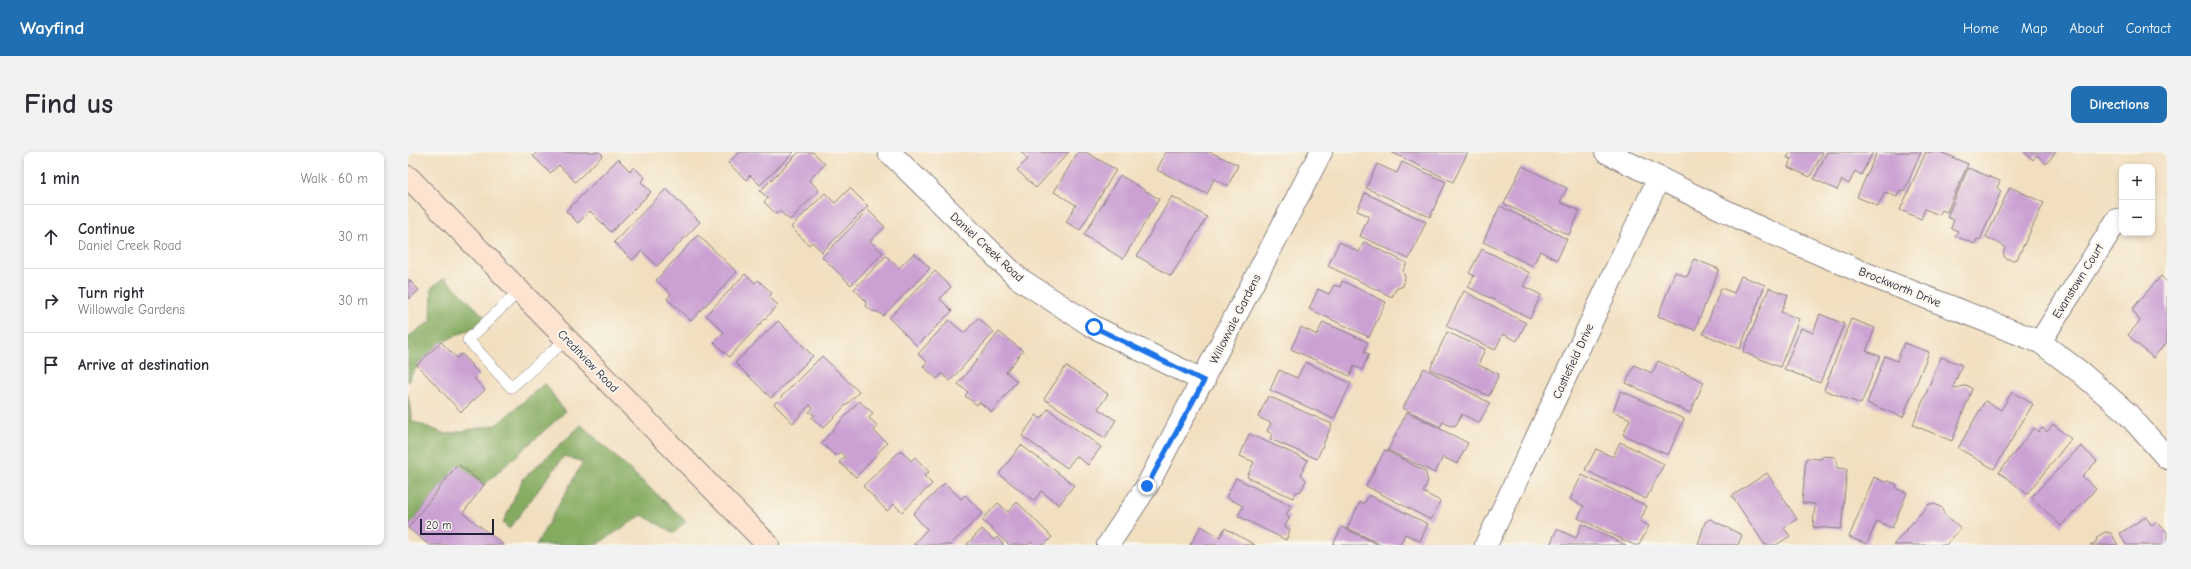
<!DOCTYPE html>
<meta charset="utf-8">
<style>
body{margin:0;font-family:"Comic Neue",sans-serif;background:#f2f2f3;color:#2b2b33}
.controls{position:absolute;right:12px;top:12px;display:grid;overflow:hidden;border-radius:8px;box-shadow:0 2px 6px #0003}
.controls button{width:36px;height:36px;display:grid;place-items:center;padding:0;border:0;border-bottom:1px solid #e1e1e2;background:#fff;color:#2b2b33;font:20px sans-serif}
.scale{position:absolute;left:12px;bottom:10px;width:74px;box-sizing:border-box;padding-left:4px;border:2px solid #22223b;border-top:0;font-size:11px;line-height:14px;white-space:nowrap;color:#22223b;-webkit-text-stroke:3px #fbf7ec;paint-order:stroke}
.stop{position:absolute;width:12px;height:12px;margin:-9px;border:3px solid #1a73e8;border-radius:50%;background:#fff}
.stop.end{background:#1a73e8;border-color:#fff;box-shadow:0 1px 4px #0008}
.list{margin:0;padding:0;list-style:none}
h2{display:flex;justify-content:space-between;align-items:center;height:52px;margin:0;padding:0 16px;font-size:17px}
h2 small{font-size:13px;font-weight:400;color:#7c7c81}
.list li{display:grid;grid-template-columns:26px 1fr auto;gap:12px;align-items:center;box-sizing:border-box;height:64px;padding:0 16px;border-top:1px solid #e1e1e2}
.list b{display:block;font-size:15px;white-space:nowrap}
.list p{margin:0;font-size:13px;white-space:nowrap;color:#7c7c81}
.list em{font-size:13px;font-style:normal;color:#7c7c81}
.icon{flex:none;width:22px;height:22px;fill:none;stroke:currentColor;stroke-width:2;stroke-linecap:round;stroke-linejoin:round}
.map{position:relative;flex:none;width:1759px;height:393px;overflow:hidden;border-radius:8px}
header{display:flex;align-items:center;gap:24px;box-sizing:border-box;height:56px;padding:0 20px;background:#1f6fb2;color:#fff}
header strong{font-size:19px}
nav{display:flex;gap:22px;margin-inline-start:auto;font-size:14px}
.intro{display:flex;align-items:center;justify-content:space-between;box-sizing:border-box;height:96px;padding:0 24px}
h1{margin:0;font-size:28px}
.button{padding:10px 18px;border-radius:8px;background:#1f6fb2;color:#fff;font-size:14px;font-weight:700}
main{display:flex;gap:24px;padding:0 24px}
aside{flex:1;background:#fff;border-radius:8px;box-shadow:0 2px 6px #0003}
.map>svg:first-child{display:block}
</style>
<header>
<strong>Wayfind</strong>
<nav><a>Home</a><a>Map</a><a>About</a><a>Contact</a></nav>
</header>
<div class="intro"><h1>Find us</h1><a class="button">Directions</a></div>
<main>
<aside>
<h2>1 min<small>Walk · 60 m</small></h2>
<ul class="list">
<li><svg class="icon" aria-label="ahead" viewBox="0 0 24 24"><path d="M12 20V5M6 11l6-6 6 6"/></svg><div><b>Continue</b><p>Daniel Creek Road</p></div><em>30 m</em></li>
<li><svg class="icon" aria-label="right" viewBox="0 0 24 24"><path d="M7 20v-9h11M14 6l5 5-5 5"/></svg><div><b>Turn right</b><p>Willowvale Gardens</p></div><em>30 m</em></li>
<li><svg class="icon" aria-label="arrive" viewBox="0 0 24 24"><path d="M6 21V4h12l-3 4 3 4H6"/></svg><div><b>Arrive at destination</b></div></li>
</ul>
</aside>
<div class="map">
<svg width="1759" height="393" viewBox="0 0 1759 393">
<rect width="100%" height="100%" fill="#fbf7ec"/>
<filter id="ink" filterUnits="userSpaceOnUse"><feTurbulence type="fractalNoise" baseFrequency=".025" numOctaves="2"/><feDisplacementMap in="SourceGraphic" scale="8" xChannelSelector="R" yChannelSelector="G"/><feConvolveMatrix kernelMatrix="1 2 1 2 8 2 1 2 1" color-interpolation-filters="sRGB"/></filter>
<filter id="wash" filterUnits="userSpaceOnUse"><feTurbulence type="fractalNoise" baseFrequency=".012" numOctaves="4" result="noise"/><feDisplacementMap in="SourceGraphic" scale="16" xChannelSelector="R" yChannelSelector="G"/><feGaussianBlur stdDeviation="0.9" result="paint"/><feColorMatrix in="noise" values="0 0 0 0 0 0 0 0 0 0 0 0 0 0 0 0 0 1.4 0 .05"/><feComposite in="paint" operator="in"/></filter>
<g filter="url(#wash)">
<rect width="100%" height="100%" fill="#f1dfc0"/>
<g fill="#85ab61" stroke="#54664e">
<path d="M37 126 81 169C44 185 19 192 0 230V185L23 169 24 135Z"/>
<path d="M137 231 157 260 76 333 50 313 0 375V242L4 269 38 282 88 273Z"/>
<path d="M173 273 278 369 266 381 234 363 188 393H128L175 310 156 304 101 377 95 371 115 327Z"/>
</g>
<g id="blocks">
<g fill="#cba1d3">
<path d="M129 0H192L195 3 167 30 151 13 142 21 125 4Z"/>
<path d="M331 0H386L352 33 342 23 338 28 320 11Z"/>
<path d="M391 0H405L417 12 401 28 411 38 382 68 371 59 368 62 356 50 360 46 352 39Z"/>
<path d="M613 0H661L628 36 609 18 620 7Z"/>
<path d="M670 0H678L708 18 672 78 658 70 668 53 646 40Z"/>
<path d="M758 0H802L830 13 820 34 806 27 799 42 749 18Z"/>
<path d="M983 0H1060L1045 30Z"/>
<path d="M1382 0H1415L1402 25 1380 15 1383 7 1379 6Z"/>
<path d="M1419 0H1465L1453 23 1447 19 1441 32 1434 28 1429 38 1406 27Z"/>
<path d="M1469 0H1513L1496 40 1492 38 1489 45 1477 40 1470 54 1449 45Z"/>
<path d="M1518 0H1532L1560 12 1539 60 1534 58 1531 63 1517 57 1513 67 1492 58Z"/>
<path d="M1616 0H1648L1638 12 1629 3 1625 8Z"/>
<path d="M210 7 222 19 226 15 237 26 233 30 243 40 203 80 182 59 170 71 158 59Z"/>
<path d="M994 10 1038 30 1022 65 958 36 969 12 989 21Z"/>
<path d="M1114 14 1159 36 1152 50 1172 59 1161 83 1096 52Z"/>
<path d="M1560 16 1592 29 1589 36 1593 39 1572 88 1569 87 1567 92 1547 84 1550 79 1543 76 1546 68 1539 65Z"/>
<path d="M712 23 751 47 715 107 676 83Z"/>
<path d="M1602 35 1636 51 1609 107 1604 108 1597 106 1595 101 1598 95 1578 85Z"/>
<path d="M442 36 460 54 414 100 404 90 401 93 383 75 417 41 427 51Z"/>
<path d="M258 37 292 70 249 114 234 99 224 108 206 90Z"/>
<path d="M957 41 1018 70 1001 107 952 84 961 64 949 59Z"/>
<path d="M764 44 799 65 763 124 729 104Z"/>
<path d="M1092 54 1159 87 1149 108 1132 99 1125 114 1075 90Z"/>
<path d="M460 58 477 75 462 89 475 101 443 133 414 105Z"/>
<path d="M290 83 329 120 283 169 259 147 263 142 248 128Z"/>
<path d="M931 90 951 100 956 90 999 111 995 119 997 125 995 134 988 137 984 145 920 114Z"/>
<path d="M1074 97 1122 121 1115 134 1133 143 1122 166 1060 135 1066 124 1061 121Z"/>
<path d="M506 101 522 116 475 164 470 160 464 159 458 154 457 148 446 137 478 104 491 116Z"/>
<path d="M1286 107 1311 117 1287 178 1250 164 1267 120 1279 125Z"/>
<path d="M527 119 543 135 532 147 544 159 509 194 481 166Z"/>
<path d="M337 122 347 131 350 128 364 141 361 145 370 153 321 205 306 190 316 180 298 163Z"/>
<path d="M1333 124 1357 133 1332 197 1295 182 1313 136 1326 141Z"/>
<path d="M1753 124 1759 130V190L1745 206 1720 183 1732 169 1724 157Z"/>
<path d="M0 127 11 138 0 148Z"/>
<path d="M934 129 978 150 961 185 901 157 910 137 921 142 926 133 932 135Z"/>
<path d="M1361 136 1380 143 1373 160 1391 167 1372 215 1335 200Z"/>
<path d="M1056 139 1118 171 1109 189 1095 182 1087 198 1038 174Z"/>
<path d="M1412 162 1436 172 1412 231 1376 217 1393 176 1405 181Z"/>
<path d="M570 166 586 180 542 229 534 222 529 227 515 214 519 210 510 202 541 168 556 181Z"/>
<path d="M1443 167 1467 176 1458 199 1472 204 1453 252 1416 238Z"/>
<path d="M370 169 405 204 363 246 327 211Z"/>
<path d="M915 170 960 190 956 200 961 202 954 218 946 214 942 224 883 197 893 175 909 183Z"/>
<path d="M591 180 615 199 598 220 609 229 584 260 571 250 569 253 557 244 560 240 550 232Z"/>
<path d="M1039 180 1077 197 1070 213 1091 222 1081 244 1022 217Z"/>
<path d="M33 190 49 206 54 202 71 222 66 227 77 238 53 260 9 213Z"/>
<path d="M1496 191 1521 200 1495 265 1459 251 1477 204 1489 209Z"/>
<path d="M414 204 451 240 415 276 404 266 407 263 401 260 405 256 402 253 385 271 366 252Z"/>
<path d="M1533 205 1554 213 1545 235 1548 236 1559 233 1564 237 1544 289 1505 273Z"/>
<path d="M1250 209 1296 230 1282 261 1218 231 1226 213 1244 221Z"/>
<path d="M897 210 943 231 926 267 862 238 871 218 889 226Z"/>
<path d="M658 214 700 242 690 257 708 268 697 286 636 247Z"/>
<path d="M1016 216 1082 251 1071 271 1054 262 1048 273 1042 274 1035 270 1032 275 995 256Z"/>
<path d="M1213 239 1276 267 1260 303 1215 283 1222 267 1205 259Z"/>
<path d="M1604 240 1625 252 1586 317 1550 296 1577 249 1593 258Z"/>
<path d="M860 244 924 272 909 307 862 287 864 282 859 279 863 271 850 265Z"/>
<path d="M451 249 465 261 461 266 470 274 466 279 479 291 448 325 431 310 437 305 432 300 428 304 413 291Z"/>
<path d="M640 257 693 295 680 313 668 304 659 316 614 284 628 263 633 267Z"/>
<path d="M999 260 1060 291 1049 312 1035 305 1027 321 980 298Z"/>
<path d="M1645 272 1663 287 1619 342 1591 320 1626 276 1631 280 1634 276 1639 280Z"/>
<path d="M841 282 900 308 893 322 898 328 893 339 888 340 885 346 839 325 846 310 832 304Z"/>
<path d="M1212 290 1256 312 1238 347 1177 318 1188 297 1205 305Z"/>
<path d="M613 293 666 333 651 353 633 339 626 349 591 322Z"/>
<path d="M1673 294 1689 309 1674 324 1688 337 1653 374 1623 345Z"/>
<path d="M493 298 503 309 507 305 521 320 516 324 524 332 494 360 486 352 479 359 455 334Z"/>
<path d="M977 298 1017 319 1020 329 1015 340 1032 349 1023 368 958 334Z"/>
<path d="M1416 304 1427 305 1429 309V316L1439 317 1433 377 1405 375 1407 352 1394 351 1398 306 1412 307Z"/>
<path d="M50 312 76 333 55 361 96 393H21L0 376Z"/>
<path d="M1359 321 1389 367 1376 376 1382 384 1368 393H1357L1324 344Z"/>
<path d="M1174 323 1239 354 1232 369 1241 374 1231 393H1226L1170 366 1176 354 1162 347Z"/>
<path d="M1466 325 1477 330 1480 329 1488 332 1489 337 1499 341 1484 376 1469 369 1459 392 1441 385Z"/>
<path d="M828 326 883 354 878 363 882 365 877 374 882 378 878 388 830 364 835 354 818 345Z"/>
<path d="M537 331 553 347 557 343 575 361 542 393H505L519 377 505 362Z"/>
<path d="M961 343 1020 372 1012 389 997 382 992 393H974L939 376 952 350 956 352Z"/>
<path d="M609 350 644 385 636 393H626L623 390 620 393H601L574 368 590 351 600 360Z"/>
<path d="M1521 352H1527L1534 356 1536 362 1553 376 1538 393H1485Z"/>
<path d="M1738 365 1744 374 1749 370 1759 380V393H1718L1712 381Z"/>
<path d="M1302 367 1334 383 1330 393H1290L1297 370Z"/>
<path d="M1174 372 1218 393H1142L1149 377 1168 386Z"/>
<path d="M793 374 812 385 817 376 847 393H782Z"/>
<path d="M934 375 971 393H925Z"/>
<path d="M574 377 586 388 589 385 596 393H558Z"/>
<path d="M1697 380 1703 381 1710 393H1682L1688 390 1689 385Z"/>
</g>
</g>
</g>
<g filter="url(#ink)">
<use href="#blocks" fill-opacity="0" stroke="#8a807e" stroke-width="1"/>
<g fill="none" stroke-linecap="round" stroke-linejoin="round">
<defs>
<path id="lane" d="M111 139 60 188 103 235 159 187"/>
<g id="street">
<path d="M481 0 610 126 686 175 796 229"/>
<path d="M1198 0 1350 75 1456 121 1632 190 1672 220 1719 261 1759 306"/>
<path d="M1632 190 1709 68"/>
<path d="M700 393 739 334 913 0"/>
<path d="M1078 393 1251 26"/>
</g>
<path id="secondary" d="M0 25 360 393"/>
</defs>
<use href="#lane" stroke="#8a807e" stroke-width="12"/>
<use href="#street" stroke="#8a807e" stroke-width="24"/>
<use href="#secondary" stroke="#8a807e" stroke-width="24"/>
<use href="#lane" stroke="#fff" stroke-width="11"/>
<use href="#street" stroke="#fff" stroke-width="22"/>
<use href="#secondary" stroke="#fde4d0" stroke-width="22"/>
</g>
</g>
<g fill="none" stroke-linecap="round" stroke-linejoin="round" filter="url(#ink)">
<path stroke="#1a73e8" stroke-width="5" d="M686 175 796 229 739 334"/>
</g>
<g text-anchor="middle" stroke-width="4" stroke-linejoin="round" paint-order="stroke">
<g font-size="12" fill="#22223b" stroke="#fbf7ec">
<text transform="translate(579 95) rotate(43)" y="4">Daniel Creek Road</text>
<text transform="translate(1670 129) rotate(-58)" y="4">Evanstown Court</text>
<text transform="translate(1492 135) rotate(22)" y="4">Brockworth Drive</text>
<text transform="translate(827 167) rotate(-63)" y="4">Willowvale Gardens</text>
<text transform="translate(180 209) rotate(46)" y="4">Creditview Road</text>
<text transform="translate(1165 209) rotate(-65)" y="4">Castlefield Drive</text>
</g>
</g>
</svg>
<div class="controls">
<button>+</button>
<button>−</button>
</div>
<div class="scale">20 m</div>
<div class="stop" style="left:686px;top:175px"></div>
<div class="stop end" style="left:739px;top:334px"></div>
</div>
</main>
